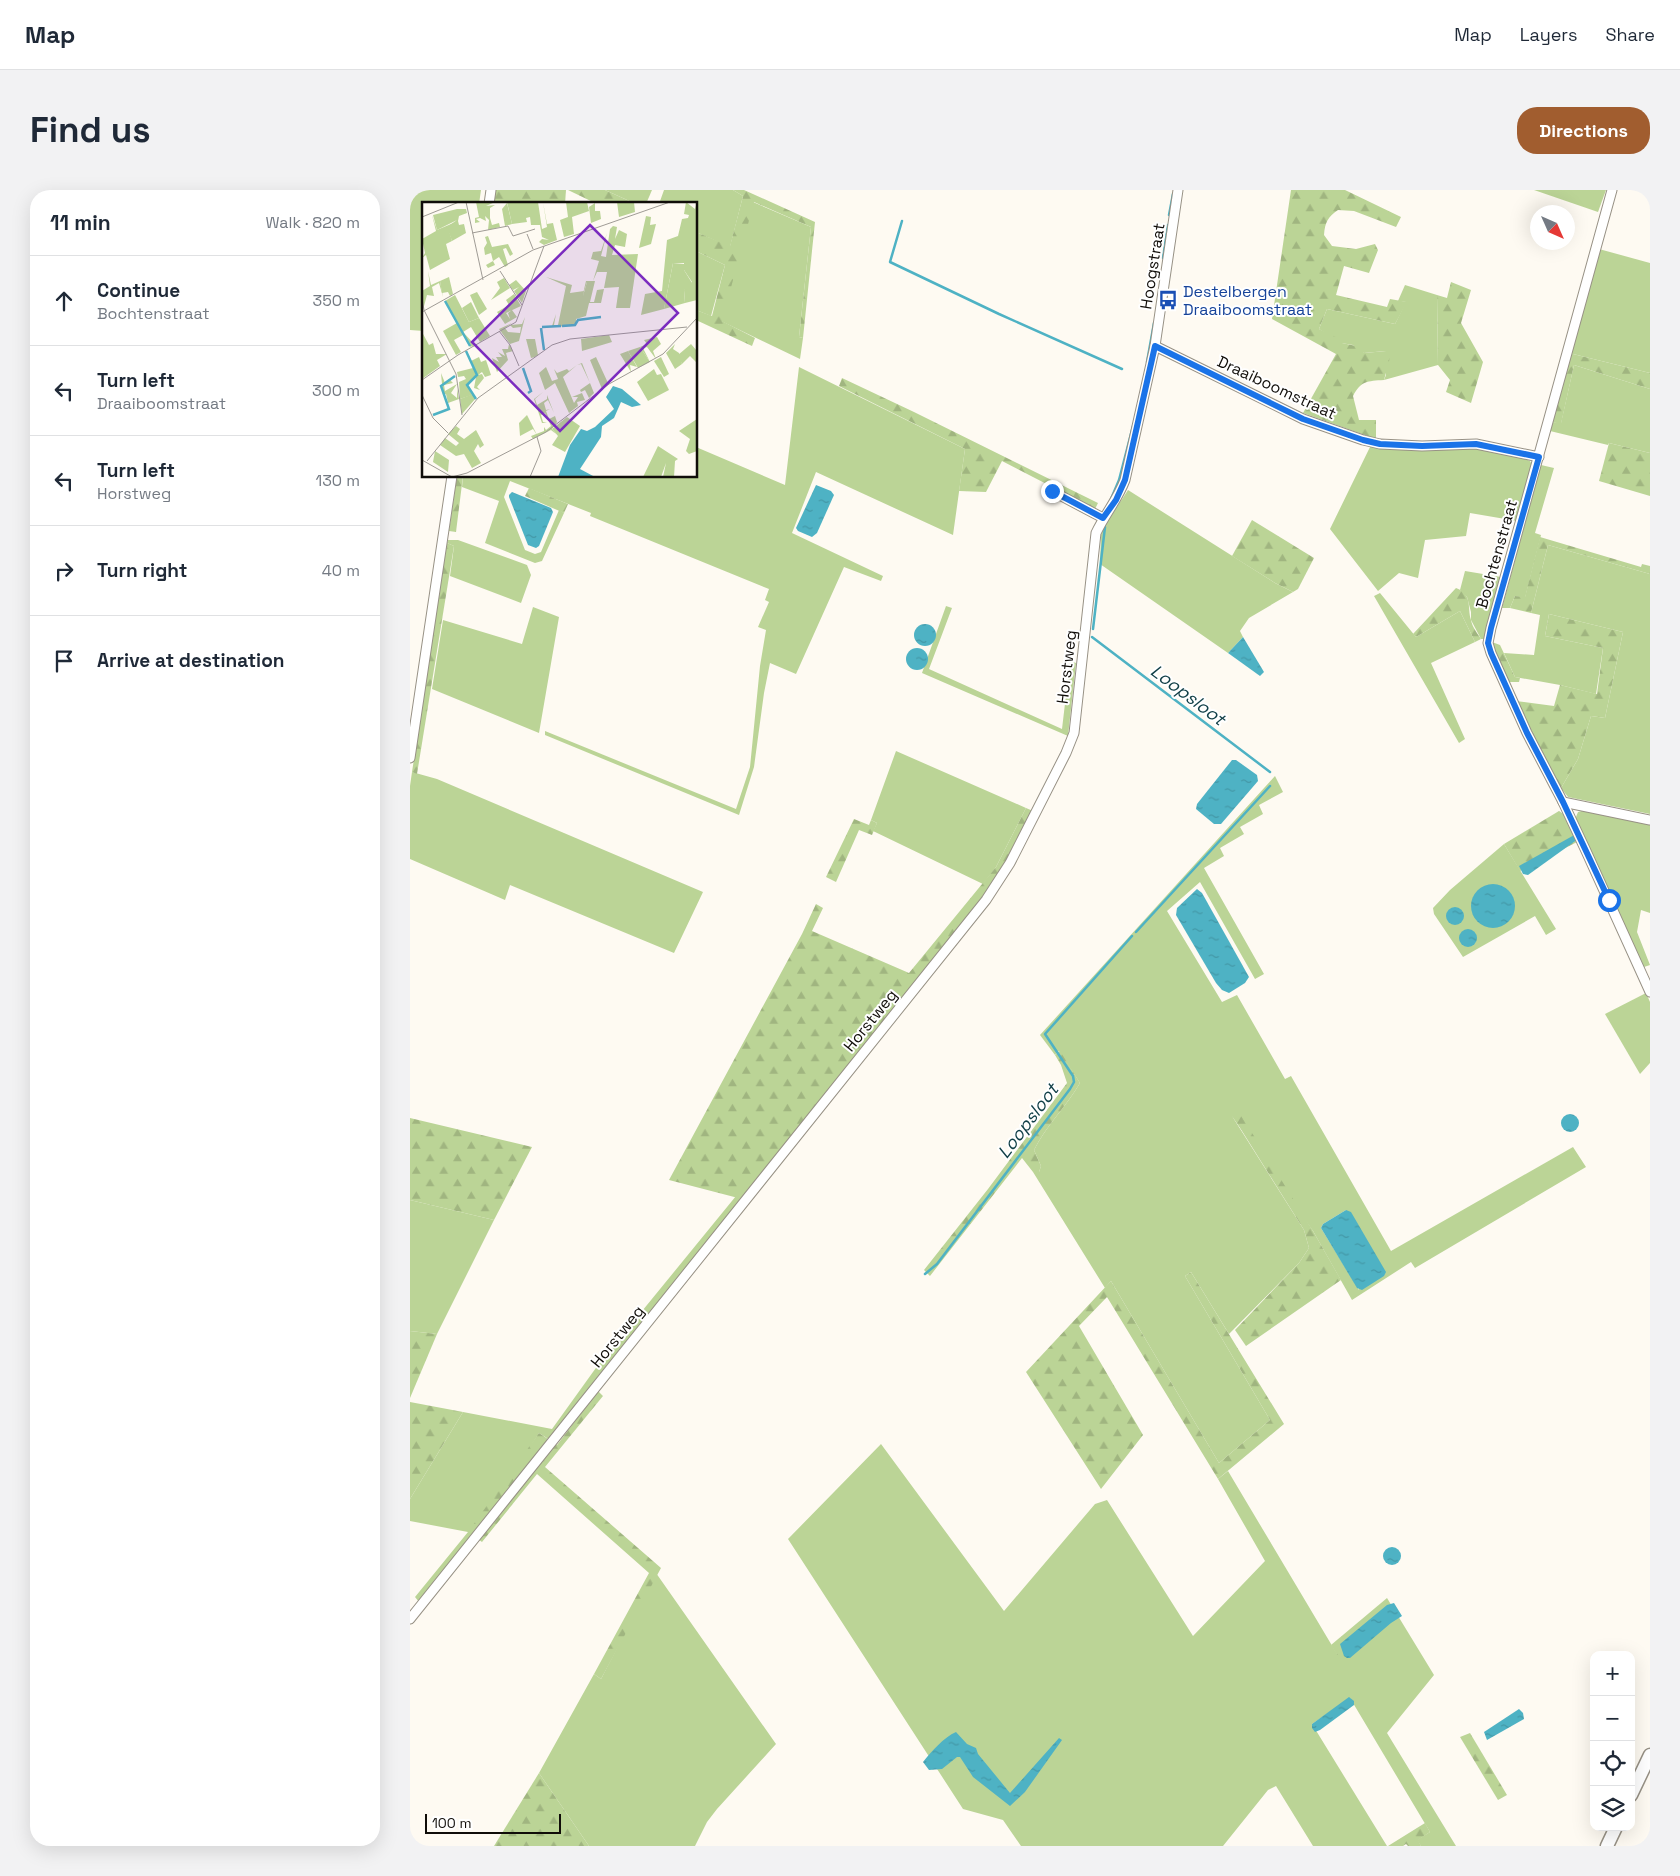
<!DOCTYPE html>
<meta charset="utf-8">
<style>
body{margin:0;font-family:"Space Grotesk",sans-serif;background:#f2f2f3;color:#1f2937}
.controls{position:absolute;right:15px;bottom:15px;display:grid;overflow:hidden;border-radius:10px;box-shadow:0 5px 20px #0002}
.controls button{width:45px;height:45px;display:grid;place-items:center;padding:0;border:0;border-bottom:1px solid #e0e1e3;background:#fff;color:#1f2937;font:25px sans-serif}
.compass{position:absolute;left:1120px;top:15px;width:45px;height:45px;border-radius:50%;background:#fff;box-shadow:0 5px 20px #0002;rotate:135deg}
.scale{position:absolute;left:15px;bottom:12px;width:136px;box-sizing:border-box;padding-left:5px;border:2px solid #100d09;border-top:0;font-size:14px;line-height:18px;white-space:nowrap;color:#100d09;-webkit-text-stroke:4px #fff;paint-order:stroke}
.stop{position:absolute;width:15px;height:15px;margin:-11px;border:4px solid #1a73e8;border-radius:50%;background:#fff}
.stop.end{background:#1a73e8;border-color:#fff;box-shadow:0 1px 5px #0008}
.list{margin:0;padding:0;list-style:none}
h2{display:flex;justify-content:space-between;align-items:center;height:65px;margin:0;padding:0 20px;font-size:21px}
h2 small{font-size:16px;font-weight:400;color:#747a83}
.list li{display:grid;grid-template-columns:32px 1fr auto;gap:15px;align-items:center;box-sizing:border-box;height:90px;padding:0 20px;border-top:1px solid #e0e1e3}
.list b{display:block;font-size:19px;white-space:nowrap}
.list p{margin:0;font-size:16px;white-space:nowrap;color:#747a83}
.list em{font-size:16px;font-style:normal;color:#747a83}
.icon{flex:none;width:28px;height:28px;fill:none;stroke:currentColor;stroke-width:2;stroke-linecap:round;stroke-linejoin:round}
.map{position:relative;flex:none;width:1240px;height:1656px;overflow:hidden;border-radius:20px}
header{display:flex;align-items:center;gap:30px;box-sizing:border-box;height:70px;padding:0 25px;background:#fff;border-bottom:1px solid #e0e1e3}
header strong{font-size:24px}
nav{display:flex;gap:28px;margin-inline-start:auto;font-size:18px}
.intro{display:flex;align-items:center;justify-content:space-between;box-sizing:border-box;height:120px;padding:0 30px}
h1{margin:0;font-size:35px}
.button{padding:12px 22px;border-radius:20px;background:#a15d2f;color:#fff;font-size:18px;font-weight:700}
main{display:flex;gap:30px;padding:0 30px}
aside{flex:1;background:#fff;border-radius:20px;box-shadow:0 5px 20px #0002}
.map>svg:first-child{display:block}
</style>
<header>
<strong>Map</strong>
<nav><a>Map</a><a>Layers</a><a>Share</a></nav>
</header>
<div class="intro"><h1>Find us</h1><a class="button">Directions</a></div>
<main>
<aside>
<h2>11 min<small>Walk · 820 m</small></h2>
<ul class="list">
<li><svg class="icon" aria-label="ahead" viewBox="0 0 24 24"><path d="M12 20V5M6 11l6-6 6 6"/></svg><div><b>Continue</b><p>Bochtenstraat</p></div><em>350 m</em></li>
<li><svg class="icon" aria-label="left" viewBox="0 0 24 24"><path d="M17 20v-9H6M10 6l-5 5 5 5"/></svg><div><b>Turn left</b><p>Draaiboomstraat</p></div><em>300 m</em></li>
<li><svg class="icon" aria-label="left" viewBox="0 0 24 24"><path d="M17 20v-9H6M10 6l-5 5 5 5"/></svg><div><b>Turn left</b><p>Horstweg</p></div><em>130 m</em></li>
<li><svg class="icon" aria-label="right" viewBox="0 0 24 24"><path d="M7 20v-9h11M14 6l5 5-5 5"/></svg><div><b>Turn right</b></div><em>40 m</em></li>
<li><svg class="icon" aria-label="arrive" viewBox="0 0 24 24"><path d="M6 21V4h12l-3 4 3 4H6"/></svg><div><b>Arrive at destination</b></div></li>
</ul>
</aside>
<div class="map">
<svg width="1240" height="1656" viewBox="0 0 1240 1656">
<defs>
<pattern id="forest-firs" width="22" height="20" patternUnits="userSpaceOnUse" patternTransform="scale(1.25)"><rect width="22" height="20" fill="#bbd496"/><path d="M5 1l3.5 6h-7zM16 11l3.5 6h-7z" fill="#a0b580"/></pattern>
<pattern id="water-ripples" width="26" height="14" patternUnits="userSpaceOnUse" patternTransform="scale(1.25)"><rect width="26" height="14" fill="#4eb2c4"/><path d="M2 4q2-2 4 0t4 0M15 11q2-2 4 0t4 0" fill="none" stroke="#4398a7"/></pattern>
</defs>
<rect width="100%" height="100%" fill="#fefaf2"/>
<g fill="#bbd496" fill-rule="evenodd">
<path d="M0 0H71L69 14H14V141L0 140Z"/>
<path d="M195 0H242L236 14H226Z"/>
<path d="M254 0H323L333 6 320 57 286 42V14H249Z"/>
<path d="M1124 0H1196L1188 22Z"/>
<path d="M343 12 401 37 389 147 393 148 390 169 311 131Z"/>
<path d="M1189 59 1240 73V183L1159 163Z"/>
<path d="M286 61 315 75 301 126 286 120Z"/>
<path d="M995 95 1027 105 1028 175 974 190 976 185V161L954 163 943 155 931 153 909 139 917 119 985 134 996 112 988 111Z"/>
<path d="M1164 175 1240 199V263L1199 253 1198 255 1140 241 1142 232 1151 233Z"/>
<path d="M389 177 555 259 543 345 406 282 382 343 473 386 471 391 434 377 386 484 360 473 354 503 344 577 329 625 135 545V541L326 619 340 577 350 476 356 440 348 437 359 412 355 410 359 399 180 326 181 323 100 291 94 307 115 360 125 364 131 362 149 320 154 323 132 371 125 373 75 353 89 311 52 297 53 286H286V257L375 295Z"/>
<path d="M960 257 1066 258 1115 269 1120 271 1123 277 1107 331 1060 323 1056 346 1015 350 1008 388 989 383 968 401 920 339Z"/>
<path d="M1131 275 1144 278 1125 343 1131 345 1115 408 1105 406 1100 418H1092Z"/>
<path d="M718 300 865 393 883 402 839 428 830 441 833 447 818 463 690 374 691 345 694 337Z"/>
<path d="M38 350H48L117 375 121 385 111 413 40 386 44 356 37 353Z"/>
<path d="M1138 355 1240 384V624L1158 607 1151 598 1168 569 1181 526 1195 528 1213 442 1139 424 1135 446 1193 458 1186 504 1150 495 1105 487 1094 463 1124 465 1130 425 1121 423Z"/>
<path d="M1055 381 1091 387 1075 449H1071L1061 430V422L1057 407 1050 400Z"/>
<path d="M970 403 1006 447 1050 421 1065 452 1021 473 1055 549 1049 553 964 406Z"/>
<path d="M536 416 542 418 519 479 652 539 660 471 666 473 658 546 512 483Z"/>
<path d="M123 417 149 427 129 543 22 499 33 430 112 454Z"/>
<path d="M486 561 616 618 586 677 573 694 463 641 467 633 461 630Z"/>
<path d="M2 582 27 589 293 702 264 763 100 695 95 710 0 669V596Z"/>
<path d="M865 586 873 602 849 615 853 624 830 637 834 644 810 658 814 666 794 678 854 784 845 789 790 692 757 721 812 812 827 805 875 889 881 886 981 1061 1163 957 1176 977 1005 1078 1001 1072 942 1110 903 1041 822 926 894 1040 899 1058 889 1073 819 1144 781 1082 775 1086 860 1230 809 1273 701 1091 695 1098 623 982H629L631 976 624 960C636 936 656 917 670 893L649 861 645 865 630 845ZM936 1020 949 1100 911 1038 913 1034Z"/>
<path d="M1172 621 1240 635V723L1231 720 1227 742 1240 775 1234 777 1166 631V627L1168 622Z"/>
<path d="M1094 654 1146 739 1136 745 1125 726 1053 767 1024 724 1023 718 1040 700Z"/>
<path d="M1236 803 1240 812V873L1230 884 1195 824Z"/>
<path d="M326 1006 332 1009 140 1250 129 1243 64 1345 9 1412 5 1407 58 1342 0 1331V1309L53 1222 142 1239 188 1175Z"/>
<path d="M0 1010 84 1030 27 1144 0 1141Z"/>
<path d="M471 1254 594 1421 685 1314 697 1310 783 1446 855 1371 808 1289 818 1281 927 1464 985 1421 1024 1485 977 1543 1046 1656H1011L1007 1650 1020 1642 940 1508 902 1534 977 1656H903L866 1596 858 1600 813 1656H611L593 1630 553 1619 378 1349Z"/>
<path d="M246 1383 366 1554 307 1619 297 1632 285 1656H179L129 1583 184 1484 191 1489Z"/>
</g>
<g fill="url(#forest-firs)">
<path d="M85 0H156L155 14H84Z"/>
<path d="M158 0H195L226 14H187Z"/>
<path d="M323 0H334L405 32 393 148 389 147 401 37 344 12 312 131 345 148 342 156 286 130V120L302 126 315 75 286 61V42L320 56 333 6Z"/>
<path d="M881 0H935L991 27 986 37 944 21 928 20C918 27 915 32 914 45L922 56 946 59 965 54 968 60 959 83 934 76 926 105 977 117 980 109 997 112 985 134 917 119 909 139 932 150V153L951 157 954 163 976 161 980 163 979 172 974 190C957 191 951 191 943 206L949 230H966V249L893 223 926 164 862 129Z"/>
<path d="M1041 92 1061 100 1051 133 1073 172 1061 213 1036 202 1040 190 1028 175 1027 105 1037 108Z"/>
<path d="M1159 163 1240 183V199L1164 175 1151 234 1142 232Z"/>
<path d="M432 188 504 222 688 313 685 319 592 271 576 302 549 301 555 259 429 196Z"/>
<path d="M1199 253 1240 263V306L1189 291Z"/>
<path d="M47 286H53L46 342 39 341Z"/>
<path d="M119 298 158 314 154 323 115 306Z"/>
<path d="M842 330 904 368 888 399 883 402 865 393 822 366Z"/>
<path d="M1130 347 1231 377 1232 374 1240 376V384L1138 355 1121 423 1100 418 1105 406 1115 407Z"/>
<path d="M37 353 44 356 7 584 2 582Z"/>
<path d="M1046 398C1063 405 1057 417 1061 430 1062 437 1068 444 1071 449L1065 452 1050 421 1006 447 1003 444Z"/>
<path d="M1139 424 1213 442 1195 528 1181 526 1168 569 1151 598 1106 511 1144 516 1150 495 1187 504 1193 458 1135 446Z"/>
<path d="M1082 452 1090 455 1105 487 1110 488 1109 492H1098L1082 460Z"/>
<path d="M616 618 623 621 592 681 579 700 332 1009 259 990 392 744 406 714 413 718 402 741 499 783 586 677Z"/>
<path d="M1149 621 1155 625 1169 651 1110 681 1094 654Z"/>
<path d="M444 629 459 635 461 630 467 633 462 645 449 640 426 692 416 687Z"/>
<path d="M650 861 670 893C656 917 636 936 624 960L631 976 629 982H623L612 968 520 1086 514 1080 578 999 657 893 651 875 645 865Z"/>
<path d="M829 922 903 1041 931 1090 836 1156 825 1140 889 1073 899 1058 894 1040 822 925Z"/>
<path d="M0 928 122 957 84 1030 0 1010Z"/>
<path d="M781 1082 874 1234 808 1289 697 1107 669 1136 733 1245 691 1299 616 1182 701 1091 809 1273 860 1230 775 1086Z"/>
<path d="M0 1141 27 1144 0 1208Z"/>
<path d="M188 1201 193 1206 135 1277 251 1378 191 1489 184 1484 239 1383 127 1284 72 1352 58 1342 129 1243 147 1255Z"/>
<path d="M0 1212 53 1222 0 1309Z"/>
<path d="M977 1408 985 1421 927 1465 921 1455Z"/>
<path d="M1060 1543 1097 1605 1088 1610 1050 1547Z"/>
<path d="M129 1583 179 1656H84Z"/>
<path d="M1015 1633 1020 1642 1008 1650 1011 1656H998L996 1654 993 1656H978Z"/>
</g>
<g fill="url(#water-ripples)">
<path d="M406 295 421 301 424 305 407 343 402 347 388 341 386 338Z"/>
<path d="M102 302 141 318 143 322 129 356 126 358 118 355 99 307V305Z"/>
<circle cx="515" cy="445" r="11"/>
<path d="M833 447 854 482 850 486 818 463Z"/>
<circle cx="507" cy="469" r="11"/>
<path d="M822 570H826L847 585 848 591 811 634H804L786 619 787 614Z"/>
<path d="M1166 644 1168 649 1118 685 1113 684 1109 676Z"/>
<circle cx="1083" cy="716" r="22"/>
<path d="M787 699 792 703 839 787 835 793 819 803 812 800 806 793 766 725 767 718Z"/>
<circle cx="1045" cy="726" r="9"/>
<circle cx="1058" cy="748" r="9"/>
<circle cx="1160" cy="933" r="9"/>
<path d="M936 1020 941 1022 976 1082 974 1086 952 1100 947 1098 911 1038 913 1034Z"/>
<circle cx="982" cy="1366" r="9"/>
<path d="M984 1413 992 1426 981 1433 940 1468H937L934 1466 930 1454 977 1415Z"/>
<path d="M939 1507 944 1511V1515L910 1540 905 1542 902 1538V1534Z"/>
<path d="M1109 1519 1113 1523 1114 1529 1077 1550 1074 1542Z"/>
<path d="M546 1542 557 1554 566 1558 568 1564 600 1603 649 1548 652 1550 615 1602 600 1616 563 1587 550 1567H547L532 1579 519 1580 513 1572C521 1562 534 1547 546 1542Z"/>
</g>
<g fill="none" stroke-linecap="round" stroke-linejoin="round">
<g stroke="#4eb2c4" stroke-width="2.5">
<path d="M759 25 763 4"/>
<path d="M492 31 480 72 589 124 712 179"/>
<path d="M753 68 758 35"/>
<path d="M737 172 744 133"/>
<path d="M701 309 709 290 723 236"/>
<path d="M683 439 695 337"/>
<path d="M682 447 860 582"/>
<path d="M726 742 860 596"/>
<path d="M515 1084 527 1074 660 899 664 892 663 886 635 844 722 746"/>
</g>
<defs>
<g id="street">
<path d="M1202 0 1081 438 1078 453 1081 463 1117 543 1153 612 1176 661 1240 802"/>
<path d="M79 14 81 0"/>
<path d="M745 156 893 229 953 250 970 254 1012 256 1066 254 1129 267"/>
<path d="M642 301 693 328"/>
<path d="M0 568 42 286"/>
<path d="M1153 612 1240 630"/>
<path d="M0 1429 576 710 600 673 656 563 664 543 686 343C695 324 708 309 715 290L745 156 768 0"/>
</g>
<g id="secondary">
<path d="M1221 1605 1240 1565"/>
<path d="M1197 1656 1206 1637"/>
</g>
</defs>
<use href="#street" stroke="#979185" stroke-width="11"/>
<use href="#secondary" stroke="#979185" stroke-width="15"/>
<use href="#street" stroke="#fff" stroke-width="9"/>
<use href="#secondary" stroke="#fff" stroke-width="12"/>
</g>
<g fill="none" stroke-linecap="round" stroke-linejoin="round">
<path stroke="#1a73e8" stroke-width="6" d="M642 301 693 328 706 310 715 290 745 156 893 229 953 250 970 254 1012 256 1066 254 1129 267 1081 438 1078 453 1081 463 1117 543 1153 612 1199 710"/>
</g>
<defs>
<symbol id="bus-bare" viewBox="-9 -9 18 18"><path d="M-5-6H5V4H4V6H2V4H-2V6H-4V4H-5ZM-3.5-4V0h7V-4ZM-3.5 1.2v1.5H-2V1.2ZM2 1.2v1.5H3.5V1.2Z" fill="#1a4fb4" stroke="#fff" stroke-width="2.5" paint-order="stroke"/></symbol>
</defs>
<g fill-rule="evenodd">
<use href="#bus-bare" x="744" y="96" width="28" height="28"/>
</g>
<g text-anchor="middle" stroke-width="4" stroke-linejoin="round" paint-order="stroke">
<g font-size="16" fill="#100d09" stroke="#fff">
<text transform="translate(742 76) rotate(-81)" y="6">Hoogstraat</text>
<text transform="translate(867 197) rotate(25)" y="6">Draaiboomstraat</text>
<text transform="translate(1086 364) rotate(-74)" y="6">Bochtenstraat</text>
<text transform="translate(656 477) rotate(-83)" y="6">Horstweg</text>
<text transform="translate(460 830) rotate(-51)" y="6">Horstweg</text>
<text transform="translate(207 1146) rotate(-51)" y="6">Horstweg</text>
</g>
<g font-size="16" fill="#164399" stroke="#fff" text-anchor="start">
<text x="773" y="107">Destelbergen<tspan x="773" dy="18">Draaiboomstraat</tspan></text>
</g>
<g font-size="18" font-style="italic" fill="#124048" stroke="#fff">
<text transform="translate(778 505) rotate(37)" y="6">Loopsloot</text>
<text transform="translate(618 931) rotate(-53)" y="6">Loopsloot</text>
</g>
</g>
<g transform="translate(12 12)">
<rect width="275" height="275" fill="#fefaf2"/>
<path d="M54 0H73L64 4 73 3 68 6V16L70 23 77 21 78 25 66 28 67 18 63 14 64 19 58 16 54 17 58 20 53 21V16L57 15ZM85 0H116L120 27 125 25 121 0 125 22 131 21 135 38 122 43 117 40 120 37 127 38 120 35 118 23H109L108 15 104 16 105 20 90 22ZM144 0H165L167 9 150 15 152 32 142 35 138 18 146 15ZM195 0H212L213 10 197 15ZM264 0 273 7 275 0V98L263 101 262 88 270 80 262 68V61H251L242 107 219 113 223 92 240 89 245 38 256 34 260 17 266 16 267 13 262 12ZM173 1V9H178L179 17 169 21 167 5ZM35 7H44L45 11 37 14 36 19 37 23 42 22 44 31 30 39 25 25 35 18 15 28 11 13ZM224 14 229 15 228 23 234 22 229 42 217 46ZM191 24 195 25 193 37 197 28 205 32 203 45 193 43 190 53 216 52 208 106H194L197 85 182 86 185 70H175L171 79 177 59 169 57 171 50 179 49 185 31 179 54 184 55 188 27ZM66 34 70 45 86 42 91 52 88 54 84 46 81 47 86 63 83 65 77 55 71 59 73 63 66 66 64 63 71 59 69 51 63 53 62 46 65 41 63 35ZM27 75 31 92 28 94 26 90 20 91 18 79ZM124 75 150 83 148 91 162 89 161 94 165 80H172L164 114 154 117V124L119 125 130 124 134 112 132 123H136L144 84ZM82 76 88 86 69 98 78 86 75 80ZM94 78 104 89 100 101 92 89 97 85 91 88 87 83ZM55 90 65 107 57 113 48 93ZM92 92 99 104 84 111 88 117 86 111 90 108 95 115 83 122 75 110 87 103 84 98ZM33 93 47 120 57 116 68 134 58 140 49 125 41 130 53 143 48 145 41 133 32 138 39 150 34 153 21 129 35 121 23 99ZM103 115 97 139 88 142 77 127 90 121 83 126 86 130 98 131 99 125 91 126 88 123 100 122ZM0 130 7 143 11 141 14 152H25L15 158 18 164 0 177ZM104 137H113L116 153 113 155 109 156ZM269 142 275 149V161L268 154 260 162 256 153ZM218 145 228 160 216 166 206 149ZM57 155 59 160 64 158 69 173 63 175 60 170 56 173 60 172 62 176 55 185 58 188 52 186 54 175 45 183 50 193 38 197 37 180 44 177 42 174 36 175 35 170 51 166 49 159ZM174 155 186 181 180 187 168 158ZM239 155 247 172 242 175 232 159ZM160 161 172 191 167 196 163 188 159 190 158 188 168 181 159 162 155 163 141 175 152 201 156 195H150L160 191 163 198 155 200 156 204 147 211 133 181 123 188 117 171 124 165 130 179 136 177 132 167 135 171 145 167 147 169 155 163ZM232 167 235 173 239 172 247 188 226 199 215 180ZM105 213 115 233 111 227 98 234 97 221ZM145 215 158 224 143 250 130 243 136 234 130 227ZM275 217V249L267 252 264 249 268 237 257 229ZM34 224 38 227 35 232 42 237 54 228 62 243 58 246 56 242 52 249 59 261 50 266 42 252 34 254 18 243 23 236 34 244 37 241 26 232ZM236 244 256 257 253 259 252 275H241L244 261 239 275H221ZM13 249 27 258 26 270 11 260Z" fill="#bbd496"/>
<path d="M10 13 15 28 36 19 26 25 30 39 24 42 28 57 8 68 4 53 0 56 3 51 0 37 14 29ZM251 61 262 62V68L270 81 268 87 262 88 263 101 242 107ZM6 69 9 83 18 79 21 95 17 81 10 85 12 94 5 93 1 108 0 89 8 84ZM164 79H173L168 100H172L175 88 182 87 179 101H166L171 80H165L160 96ZM187 133 190 140 160 149 159 137ZM235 135 239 142 231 149 234 157 225 145 221 146 228 160 218 145 225 142 222 138ZM87 142 91 149 84 151 86 158 75 170 70 156 77 160 74 155H80L76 150 83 154 80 147H86ZM253 142 251 147 257 151 260 162 253 167 244 151ZM206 149 215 165 208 163 209 170 198 152ZM19 171 23 181 27 177 31 181 22 183 23 189 35 182 29 191 35 196V187L37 197 26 201 24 192 21 193ZM121 190 113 197 115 203 125 197V193L132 211 126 198 122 201 124 208 128 207 124 209 127 217 133 214 135 220 130 227 134 232 129 228 111 237 109 234 122 229V225L124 228 129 224 123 211 119 213 121 220 125 221H120L112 197ZM51 192 54 196 40 212 38 197Z" fill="#bbd496"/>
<path d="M85 1 90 22 83 24 80 7ZM49 100 57 116 47 120 40 106Z" fill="#bbd496"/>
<path d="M191 184 200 187 219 203 210 205 199 200 192 216 180 224 179 235 158 267 173 275H136L148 243 159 227 165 229 173 225 192 207 184 195Z" fill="#4eb2c4"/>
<path fill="none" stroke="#4eb2c4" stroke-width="2.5" d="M23 99 48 144M140 124 153 123 156 118 179 115M120 125 139 124M119 126 122 148M44 149 55 173 45 183 54 197M101 166 109 189 106 191M11 213 27 207 19 184 33 174"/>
<path fill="none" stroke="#9f9b95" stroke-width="1" d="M44 0 61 78M0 15 37 0M50 31 86 24 91 34 113 27M105 32 111 47M78 69 100 103M0 96 2 108 34 172 40 213M0 110 111 48 248 0M77 129 88 143 97 164M0 178 36 153 94 120 122 44M0 193 11 216 26 231M0 258 30 275M5 259 56 196 130 143 148 137 265 125M30 275 45 271 124 230 187 182 241 152 275 116M108 275 119 249 115 235"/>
<path fill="#7b2cbf" fill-opacity="0.15" stroke="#7b2cbf" stroke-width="2.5" d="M168 23 256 111 138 229 50 140Z"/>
<rect width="275" height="275" fill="none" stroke="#100d09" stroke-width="2.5"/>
</g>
</svg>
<div class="controls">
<button>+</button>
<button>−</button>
<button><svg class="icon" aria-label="locate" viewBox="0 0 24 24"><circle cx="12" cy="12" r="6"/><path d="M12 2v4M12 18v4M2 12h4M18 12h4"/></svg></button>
<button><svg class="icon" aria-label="layers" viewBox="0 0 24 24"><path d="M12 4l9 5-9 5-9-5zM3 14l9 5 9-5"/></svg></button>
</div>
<svg class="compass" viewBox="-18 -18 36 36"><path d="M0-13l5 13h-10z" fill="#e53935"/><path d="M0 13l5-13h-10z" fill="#747a83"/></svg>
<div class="scale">100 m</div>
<div class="stop" style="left:1199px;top:710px"></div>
<div class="stop end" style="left:642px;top:301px"></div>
</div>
</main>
